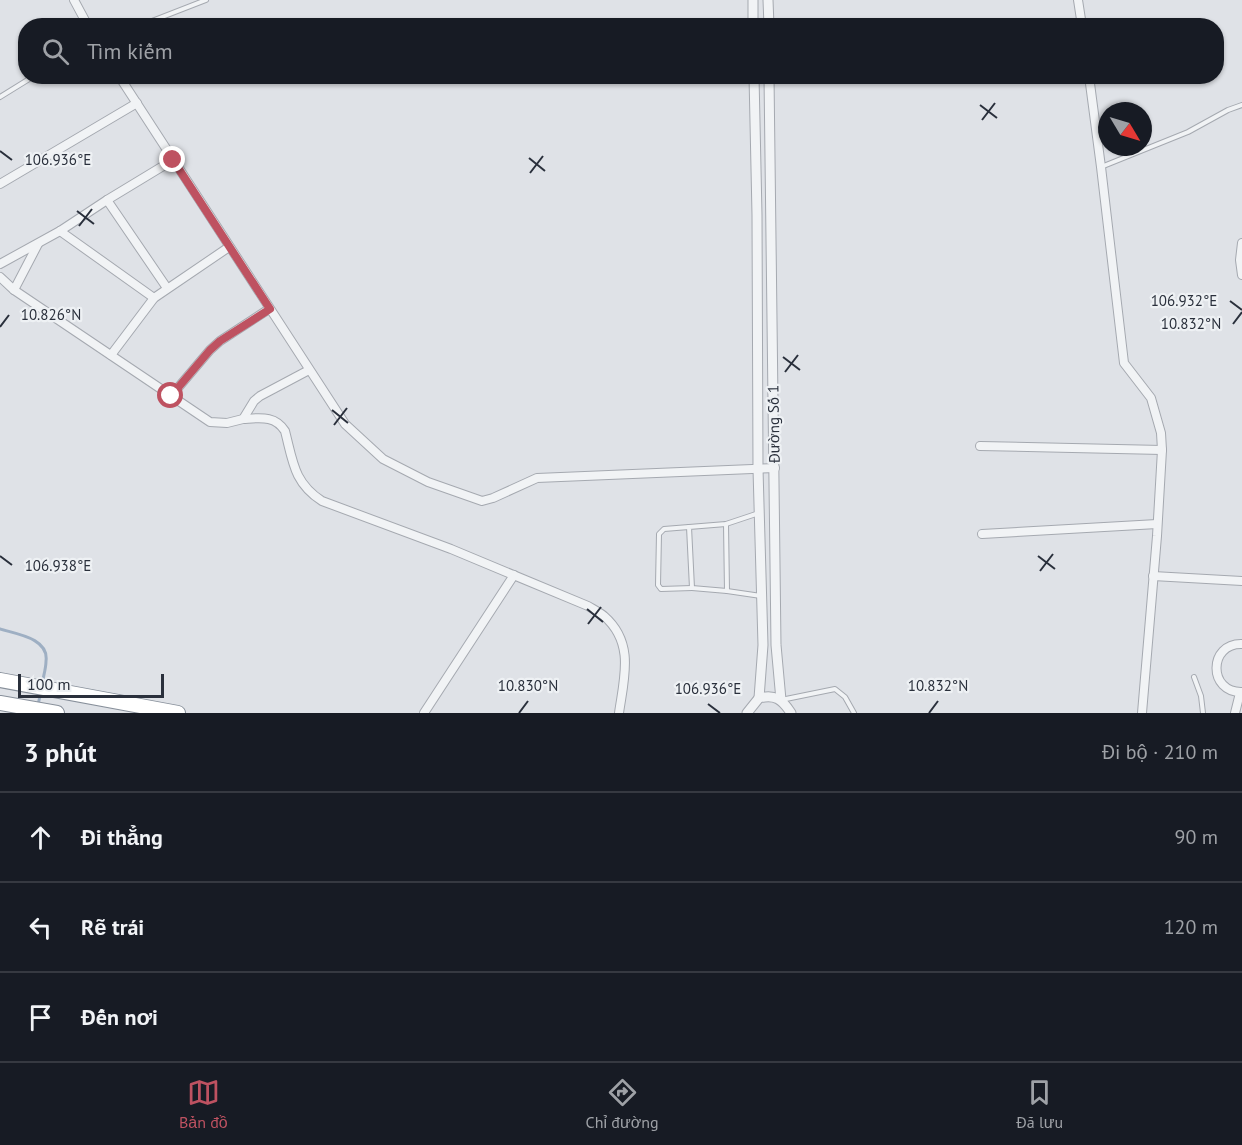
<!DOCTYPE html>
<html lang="vi">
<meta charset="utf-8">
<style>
body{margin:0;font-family:"PT Sans",sans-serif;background:#20242c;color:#f1f3f6}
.compass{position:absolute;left:1098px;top:102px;width:54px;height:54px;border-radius:50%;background:#171b24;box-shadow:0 2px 4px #0004;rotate:128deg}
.scale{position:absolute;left:18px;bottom:15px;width:146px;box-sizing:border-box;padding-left:6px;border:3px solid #2a303c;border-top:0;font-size:16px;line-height:21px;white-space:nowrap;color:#2a303c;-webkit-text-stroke:4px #eef1f4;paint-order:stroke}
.stop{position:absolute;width:18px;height:18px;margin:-14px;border:4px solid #be5261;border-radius:50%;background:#fff}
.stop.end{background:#be5261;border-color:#fff;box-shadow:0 2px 6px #0008}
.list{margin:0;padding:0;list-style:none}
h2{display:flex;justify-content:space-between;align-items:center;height:78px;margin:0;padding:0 24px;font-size:26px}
h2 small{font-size:20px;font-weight:400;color:#9ea1a6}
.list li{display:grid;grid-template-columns:39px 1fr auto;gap:18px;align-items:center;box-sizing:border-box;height:90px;padding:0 24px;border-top:2px solid #363941}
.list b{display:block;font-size:22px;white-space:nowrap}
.list em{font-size:20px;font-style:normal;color:#9ea1a6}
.icon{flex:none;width:33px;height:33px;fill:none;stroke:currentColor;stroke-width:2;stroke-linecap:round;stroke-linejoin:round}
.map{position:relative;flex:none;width:1242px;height:713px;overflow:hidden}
.search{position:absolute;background:#171b24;box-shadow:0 2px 4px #0004;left:18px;right:18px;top:18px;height:66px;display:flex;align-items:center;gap:15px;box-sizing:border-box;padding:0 21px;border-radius:24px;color:#9ea1a6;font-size:22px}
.sheet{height:348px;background:#171b24}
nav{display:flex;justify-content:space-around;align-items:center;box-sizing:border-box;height:84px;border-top:2px solid #363941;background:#171b24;font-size:16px;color:#9ea1a6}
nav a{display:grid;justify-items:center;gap:3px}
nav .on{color:#be5261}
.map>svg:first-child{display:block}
</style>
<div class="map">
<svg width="1242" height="713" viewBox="0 0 1242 713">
<rect width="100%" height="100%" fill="#dfe2e7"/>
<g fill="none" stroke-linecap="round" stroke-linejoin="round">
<g stroke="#9eafc3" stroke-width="3">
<path d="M0 629C16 634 49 638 46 661 46 669 43 677 42 685"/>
<path d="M38 705 41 691"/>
</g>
<defs>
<g id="service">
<path d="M139 26 206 0"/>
<path d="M0 97 34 76"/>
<path d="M1101 167 1188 132 1228 110 1242 105"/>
<path d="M759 513 726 524 689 527 692 588 727 591 761 596"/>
<path d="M726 524 727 591"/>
<path d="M689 527 664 529 659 534 658 585 661 589 692 588"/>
<path d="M1194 677 1201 696 1203 713"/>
<path d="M781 700 835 689 845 697 854 713"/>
</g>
<g id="minor">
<path d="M74 0 88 26"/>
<path d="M1078 0 1082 26"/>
<path d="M119 76 345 424 383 459 428 482 482 501 493 498 537 478 775 468"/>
<path d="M1089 76 1101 167 1124 363 1151 398 1161 433 1162 450 1157 536 1142 713"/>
<path d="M0 184 137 103"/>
<path d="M107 200 167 288"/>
<path d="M60 231 154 298"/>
<path d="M1242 243 1240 260 1242 275"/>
<path d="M0 264 60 231 107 200 173 160"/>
<path d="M0 277 14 290 210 422 227 423 243 419 254 401 260 396 309 370"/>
<path d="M14 290 38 244"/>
<path d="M111 355 154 298 229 247"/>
<path d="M171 396 210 350 220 341 269 309"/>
<path d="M243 419C260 418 275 415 285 431 293 462 294 483 322 501L451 549 588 606C593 609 599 612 604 616 635 643 624 678 619 713"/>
<path d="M980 446 1162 450"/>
<path d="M982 534 1157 524"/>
<path d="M1153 576 1242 581"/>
<path d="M1242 644C1208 643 1208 693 1242 692"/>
<path d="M424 713 514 575"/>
<path d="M1235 713 1240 693"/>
</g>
<g id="tertiary">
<path d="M753 0V26"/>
<path d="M768 0 769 26"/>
<path d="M754 76 757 215 758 469 763 645 759 698"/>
<path d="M769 76 776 645 781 700"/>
<path d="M747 713 759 698C775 694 782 699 791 713"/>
</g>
<g id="trunk">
<path d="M0 680 178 713"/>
<path d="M0 703 57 713"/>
</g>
</defs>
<use href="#service" stroke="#a5a9b0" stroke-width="6"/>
<use href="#minor" stroke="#a5a9b0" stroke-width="10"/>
<use href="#tertiary" stroke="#a5a9b0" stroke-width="11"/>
<use href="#trunk" stroke="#88909b" stroke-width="16"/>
<use href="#service" stroke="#f1f3f5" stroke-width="4"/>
<use href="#minor" stroke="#f1f3f5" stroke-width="8"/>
<use href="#tertiary" stroke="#f1f3f5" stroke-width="9"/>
<use href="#trunk" stroke="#fff" stroke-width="14"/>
</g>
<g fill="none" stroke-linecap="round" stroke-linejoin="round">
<path stroke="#be5261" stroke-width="8" d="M171 396 210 350 220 341 270 309 173 160"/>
</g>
<path fill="none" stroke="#2a303c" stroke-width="2" d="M980 105 997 118M982 120 995 103M0 151 12 160M529 158 545 171M530 173 543 156M77 211 94 224M79 226 92 209M1230 301 1242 310M1233 324 1242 312M0 327 9 315M783 357 800 370M785 372 798 355M332 410 348 423M334 425 347 408M0 556 12 565M1038 556 1055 569M1040 571 1053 554M587 609 603 622M588 624 601 607M708 704 720 713M519 713 528 701M929 713 938 701"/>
<g text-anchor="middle" stroke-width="4.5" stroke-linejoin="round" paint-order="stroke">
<g font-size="15" fill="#2a303c" stroke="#eef1f4">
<text transform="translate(774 424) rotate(-91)" y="5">Đường Số 1</text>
</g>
</g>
<g font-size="15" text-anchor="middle" fill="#2a303c" stroke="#eef1f4" stroke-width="4.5" stroke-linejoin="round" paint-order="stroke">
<text x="58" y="165">106.936°E</text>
<text x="1184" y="306">106.932°E</text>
<text x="51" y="320">10.826°N</text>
<text x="1191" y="329">10.832°N</text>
<text x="58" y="571">106.938°E</text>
<text x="528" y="691">10.830°N</text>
<text x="938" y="691">10.832°N</text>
<text x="708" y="694">106.936°E</text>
</g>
</svg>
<svg class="compass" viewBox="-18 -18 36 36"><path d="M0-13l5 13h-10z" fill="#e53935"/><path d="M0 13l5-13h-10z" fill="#9ea1a6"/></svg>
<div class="scale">100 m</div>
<div class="stop" style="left:171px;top:396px"></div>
<div class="stop end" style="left:173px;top:160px"></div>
<div class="search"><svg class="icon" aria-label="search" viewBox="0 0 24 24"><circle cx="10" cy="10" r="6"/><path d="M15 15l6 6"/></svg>Tìm kiếm</div>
</div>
<section class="sheet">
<h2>3 phút<small>Đi bộ · 210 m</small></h2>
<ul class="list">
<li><svg class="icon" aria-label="ahead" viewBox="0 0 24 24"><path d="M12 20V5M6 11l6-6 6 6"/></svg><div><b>Đi thẳng</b></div><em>90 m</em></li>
<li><svg class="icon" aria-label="left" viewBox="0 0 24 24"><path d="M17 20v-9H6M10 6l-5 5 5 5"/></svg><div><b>Rẽ trái</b></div><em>120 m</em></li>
<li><svg class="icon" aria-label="arrive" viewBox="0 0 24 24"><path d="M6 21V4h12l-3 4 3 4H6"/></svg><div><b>Đến nơi</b></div></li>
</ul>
</section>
<nav>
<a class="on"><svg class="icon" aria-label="map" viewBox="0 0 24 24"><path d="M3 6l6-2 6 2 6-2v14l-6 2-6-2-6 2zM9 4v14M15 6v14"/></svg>Bản đồ</a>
<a><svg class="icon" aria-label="directions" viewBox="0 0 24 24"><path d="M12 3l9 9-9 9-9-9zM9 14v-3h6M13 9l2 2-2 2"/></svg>Chỉ đường</a>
<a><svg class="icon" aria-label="saved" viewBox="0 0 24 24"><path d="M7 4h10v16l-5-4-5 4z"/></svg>Đã lưu</a>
</nav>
